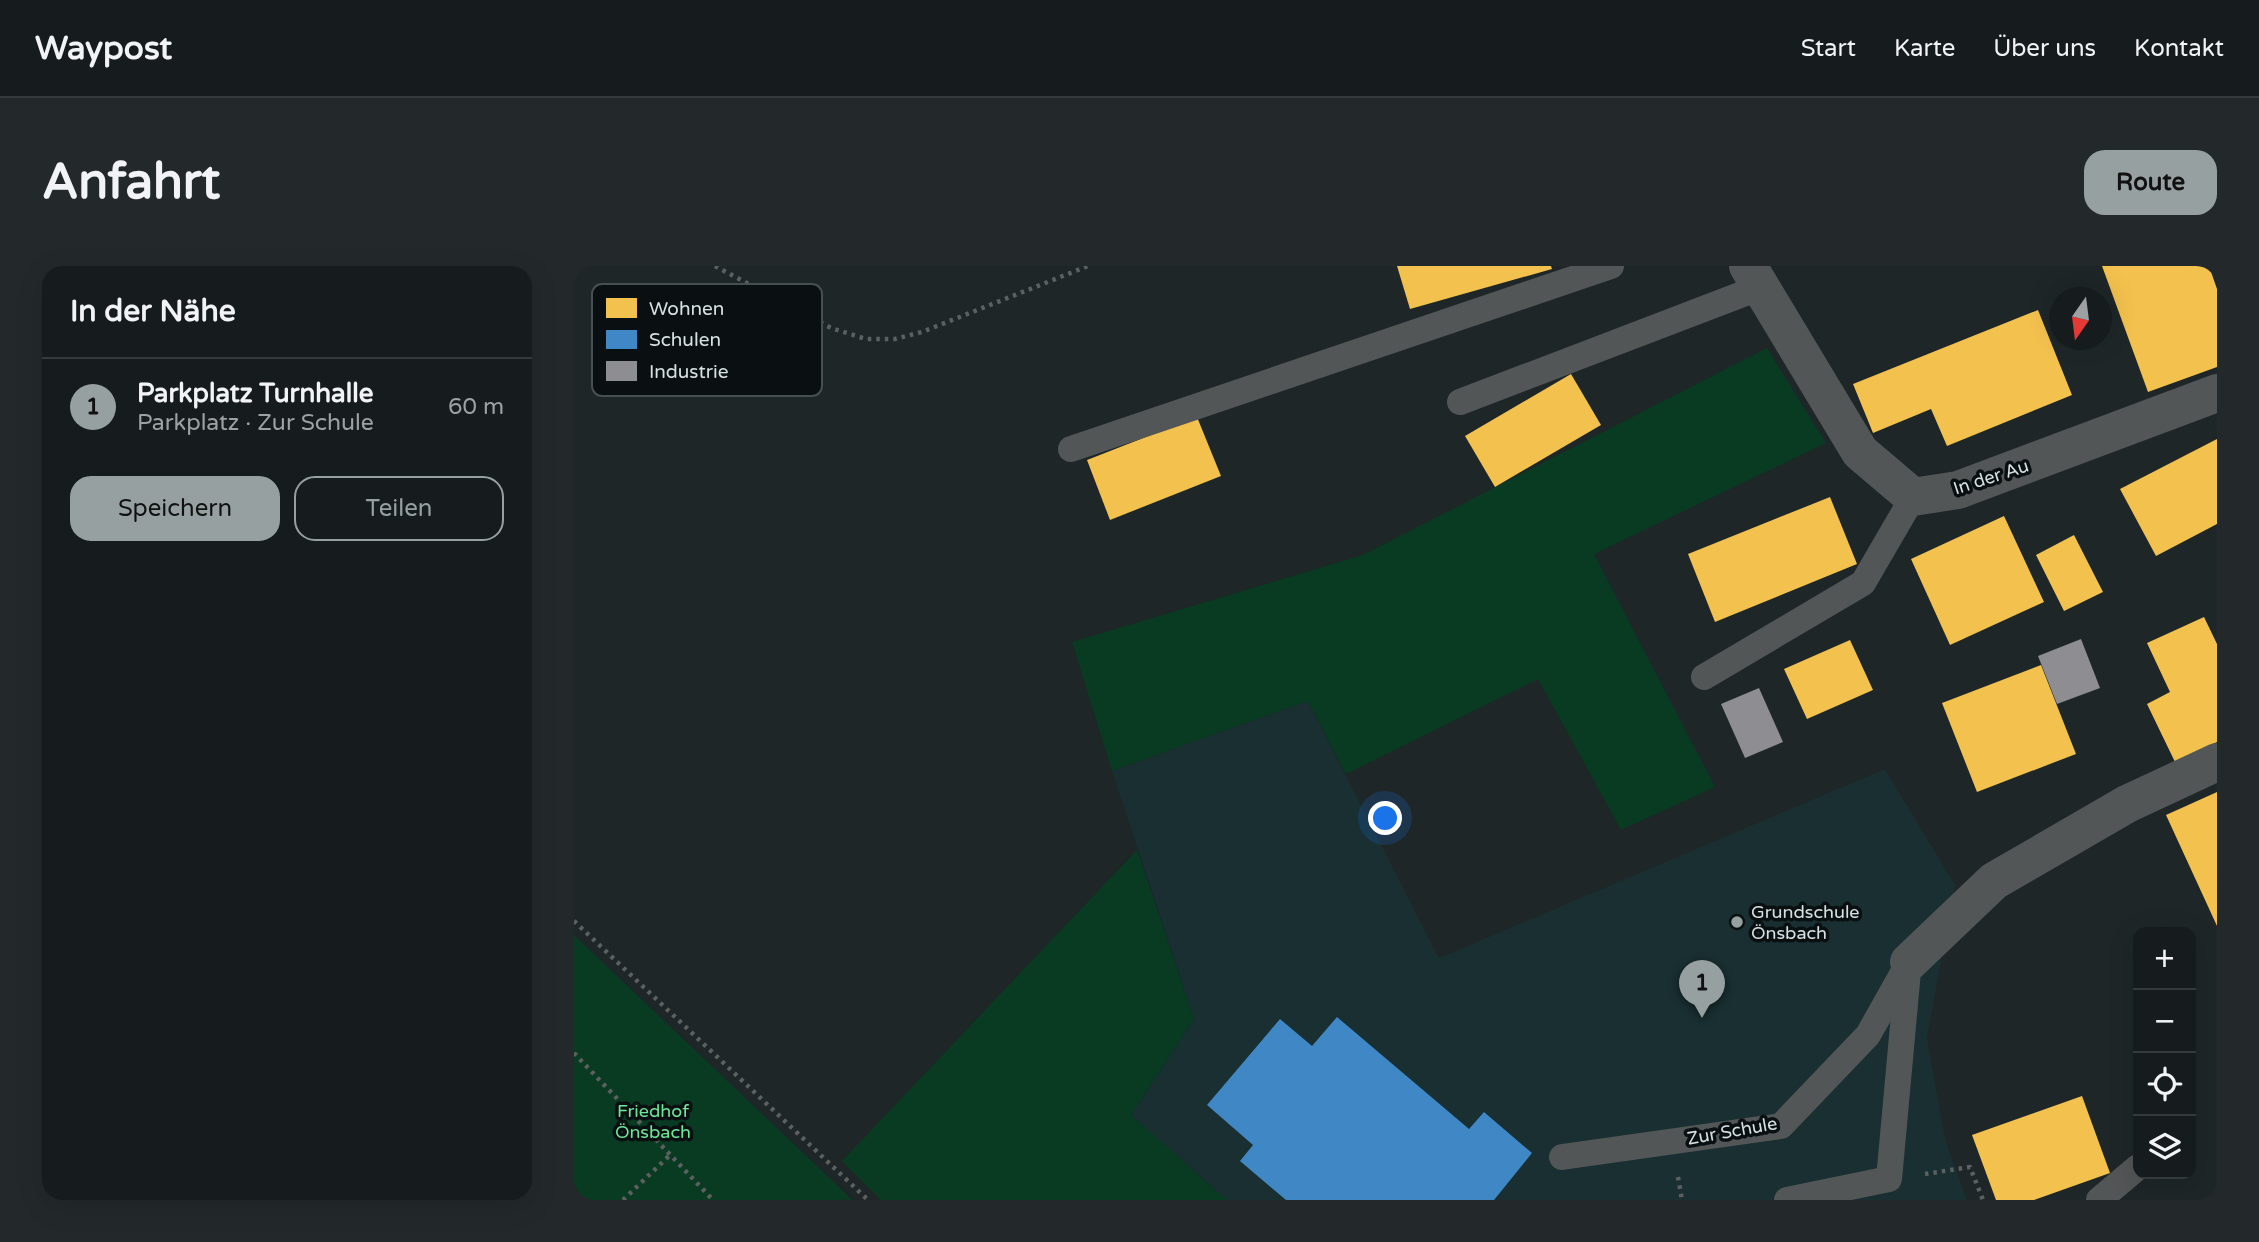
<!DOCTYPE html>
<html lang="de">
<meta charset="utf-8">
<style>
body{margin:0;font-family:"Varela Round",sans-serif;background:#23292a;color:#f1f3f6}
.controls{position:absolute;right:21px;bottom:21px;display:grid;overflow:hidden;border-radius:14px;box-shadow:0 7px 28px #0002}
.controls button{width:63px;height:63px;display:grid;place-items:center;padding:0;border:0;border-bottom:2px solid #353a3b;background:#161c1d;color:#f1f3f6;font:35px sans-serif}
.compass{position:absolute;left:1475px;top:21px;width:63px;height:63px;border-radius:50%;background:#161c1d;box-shadow:0 7px 28px #0002;rotate:194deg}
.you{position:absolute;left:812px;top:553px;width:24px;height:24px;margin:-18px;border:5px solid #fff;border-radius:50%;background:#1a73e8;box-shadow:0 0 0 10px #1a73e833}
.badge{display:grid;place-items:center;width:46px;height:46px;border-radius:50%;background:#97a0a1;color:#111;font-size:23px;font-weight:700}
.pin{position:absolute;translate:-50% -58px;filter:drop-shadow(0 2px 4px #0008)}
.pin::after{content:'';position:absolute;top:37px;width:24px;height:21px;background:inherit;clip-path:polygon(0 0,100% 0,50% 100%)}
.list{margin:0;padding:0;list-style:none}
h2{display:flex;justify-content:space-between;align-items:center;height:91px;margin:0;padding:0 28px;font-size:30px}
h2 small{font-size:23px;font-weight:400;color:#9ea1a4}
.list li{display:grid;grid-template-columns:46px 1fr auto;gap:21px;align-items:center;box-sizing:border-box;height:98px;padding:0 28px;border-top:2px solid #353a3b}
.list b{display:block;font-size:26px;white-space:nowrap}
.list p{margin:0;font-size:23px;white-space:nowrap;color:#9ea1a4}
.list em{font-size:23px;font-style:normal;color:#9ea1a4}
.actions{display:flex;gap:14px;padding:21px 28px}
.actions a{flex:1;padding:16px 0;border:2px solid #97a0a1;border-radius:21px;text-align:center;font-size:24px;color:#97a0a1}
.actions .main{background:#97a0a1;color:#111}
.icon{flex:none;width:38px;height:38px;fill:none;stroke:currentColor;stroke-width:2;stroke-linecap:round;stroke-linejoin:round}
.map{position:relative;flex:none;width:1643px;height:934px;overflow:hidden;border-radius:21px}
header{display:flex;align-items:center;gap:42px;box-sizing:border-box;height:98px;padding:0 35px;background:#161c1d;border-bottom:2px solid #353a3b}
header strong{font-size:33px}
nav{display:flex;gap:38px;margin-inline-start:auto;font-size:24px}
.intro{display:flex;align-items:center;justify-content:space-between;box-sizing:border-box;height:168px;padding:0 42px}
h1{margin:0;font-size:49px}
.button{padding:18px 32px;border-radius:21px;background:#97a0a1;color:#111;font-size:24px;font-weight:700}
main{display:flex;gap:42px;padding:0 42px}
aside{flex:1;background:#161c1d;border-radius:21px;box-shadow:0 7px 28px #0002}
.map>svg:first-child{display:block}
</style>
<header>
<strong>Waypost</strong>
<nav><a>Start</a><a>Karte</a><a>Über uns</a><a>Kontakt</a></nav>
</header>
<div class="intro"><h1>Anfahrt</h1><a class="button">Route</a></div>
<main>
<aside>
<h2>In der Nähe<small></small></h2>
<ul class="list">
<li><span class="badge">1</span><div><b>Parkplatz Turnhalle</b><p>Parkplatz · Zur Schule</p></div><em>60 m</em></li>
</ul>
<div class="actions"><a class="main">Speichern</a><a>Teilen</a></div>
</aside>
<div class="map">
<svg width="1643" height="934" viewBox="0 0 1643 934">
<rect width="100%" height="100%" fill="#1e2627"/>
<path fill="#192f31" d="M734 435 865 692 1311 503 1381 619 1353 772 1371 872 1393 934H653L557 849 620 753 538 505Z"/>
<g fill="#083b21">
<path d="M1193 82 1252 177 1020 288 1141 521 1047 564 964 413 772 508 734 435 538 505 498 376 789 289Z"/>
<path d="M563 584 620 753 557 849 653 934H307L268 895Z"/>
<path d="M0 669 264 920 278 934H0Z"/>
</g>
<g fill="#f2c14e">
<path d="M823 0H977L978 3 836 43Z"/>
<path d="M1528 0H1635L1643 23V101L1574 126Z"/>
<path d="M1464 44 1498 129 1373 180 1357 143 1299 167 1279 118Z"/>
<path d="M997 108 1027 159 921 221 891 170Z"/>
<path d="M623 151 647 210 536 254 513 194Z"/>
<path d="M1643 173V258L1582 290 1546 223Z"/>
<path d="M1256 231 1283 298 1141 356 1114 288Z"/>
<path d="M1430 250 1470 336 1376 379 1337 293Z"/>
<path d="M1500 269 1529 326 1490 345 1462 289Z"/>
<path d="M1630 351 1643 378V476L1601 496 1573 438 1596 426 1573 377Z"/>
<path d="M1276 374 1299 424 1233 453 1210 403Z"/>
<path d="M1467 399 1502 488 1403 526 1368 437Z"/>
<path d="M1643 526V660L1592 549Z"/>
<path d="M1508 830 1536 907 1460 934H1422L1398 869Z"/>
</g>
<path fill="#3f88c5" d="M763 751 895 863 910 846 958 887 920 934H712L666 895 679 879 633 839 706 753 738 780Z"/>
<g fill="#8d8d92">
<path d="M1507 373 1526 422 1483 438 1464 390Z"/>
<path d="M1185 422 1209 476 1171 492 1147 438Z"/>
</g>
<g fill="none" stroke-linecap="round" stroke-linejoin="round">
<g stroke="#5c6060" stroke-width="4.5" stroke-dasharray="3.5 5" stroke-linecap="butt">
<path d="M141 0 257 62 292 73H321L348 66 514 0"/>
<path d="M0 655 294 934"/>
<path d="M0 787 139 934"/>
<path d="M1351 908 1396 901 1409 934"/>
<path d="M1104 911 1108 934"/>
<path d="M0 928 5 934"/>
<path d="M49 934 96 889"/>
</g>
<g stroke="#535656" stroke-width="26">
<path d="M886 136 1187 21"/>
<path d="M497 183 1037 0"/>
<path d="M1130 411 1289 317 1339 231"/>
<path d="M988 891 1207 860 1294 769 1335 696"/>
<path d="M1213 934 1315 913 1334 705"/>
<path d="M1525 934 1564 901"/>
</g>
<g stroke="#535656" stroke-width="38">
<path d="M1174 0 1286 186 1339 231 1384 224 1643 127"/>
<path d="M1335 696 1420 615 1553 538 1643 496"/>
</g>
</g>
<circle fill="#97a0a1" stroke="#0a1011" stroke-width="2.5" cx="1163" cy="656" r="7"/>
<g text-anchor="middle" stroke-width="7" stroke-linejoin="round" paint-order="stroke">
<g font-size="18" fill="#d8e1e2" stroke="#0a1011">
<text transform="translate(1417 211) rotate(-18)" y="6">In der Au</text>
<text transform="translate(1158 865) rotate(-10)" y="6">Zur Schule</text>
</g>
<g font-size="18" fill="#d8e1e2" stroke="#0a1011" text-anchor="start">
<text x="1177" y="652">Grundschule<tspan x="1177" dy="21">Önsbach</tspan></text>
</g>
<g font-size="18" fill="#6de79a" stroke="#0a1011">
<text x="79" y="851">Friedhof<tspan x="79" dy="21">Önsbach</tspan></text>
</g>
</g>
<rect x="18" y="18" width="230" height="112" rx="10" fill="#0a1011" stroke="#484f50" stroke-width="2"/>
<rect x="32" y="32" width="31" height="20" fill="#f2c14e"/>
<rect x="32" y="64" width="31" height="19" fill="#3f88c5"/>
<rect x="32" y="95" width="31" height="20" fill="#8d8d92"/>
<g font-size="19" fill="#d8e1e2">
<text x="75" y="49">Wohnen</text>
<text x="75" y="80">Schulen</text>
<text x="75" y="112">Industrie</text>
</g>
</svg>
<div class="controls">
<button>+</button>
<button>−</button>
<button><svg class="icon" aria-label="locate" viewBox="0 0 24 24"><circle cx="12" cy="12" r="6"/><path d="M12 2v4M12 18v4M2 12h4M18 12h4"/></svg></button>
<button><svg class="icon" aria-label="layers" viewBox="0 0 24 24"><path d="M12 4l9 5-9 5-9-5zM3 14l9 5 9-5"/></svg></button>
</div>
<svg class="compass" viewBox="-18 -18 36 36"><path d="M0-13l5 13h-10z" fill="#e53935"/><path d="M0 13l5-13h-10z" fill="#9ea1a4"/></svg>
<div class="you"></div>
<div class="pin badge" style="left:1128px;top:752px">1</div>
</div>
</main>
